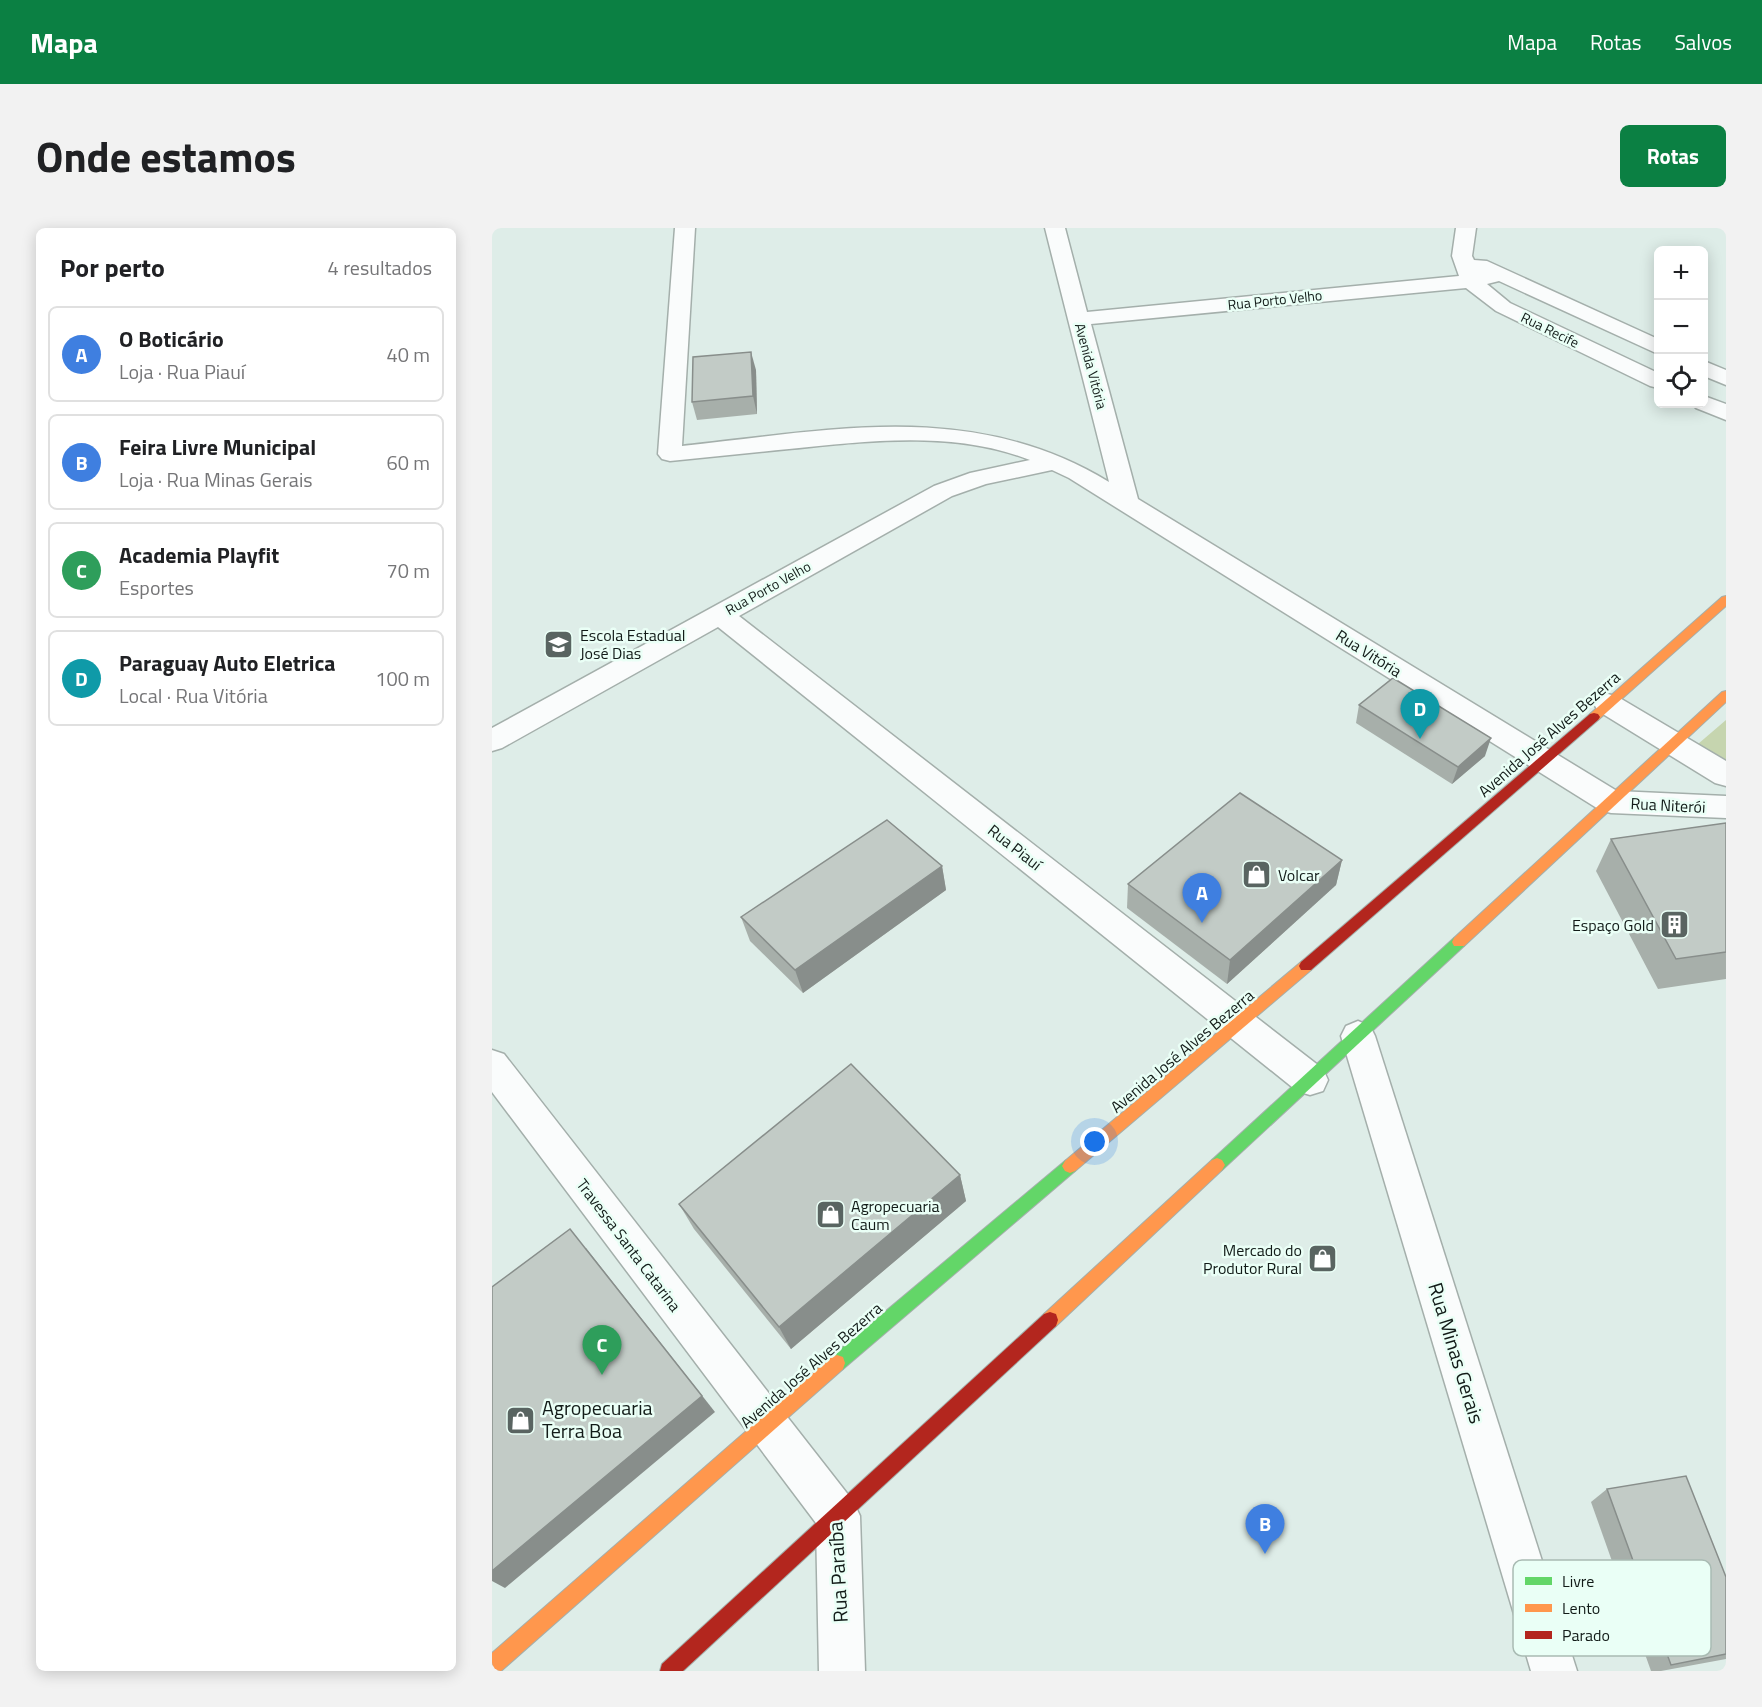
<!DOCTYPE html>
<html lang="pt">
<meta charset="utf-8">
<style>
body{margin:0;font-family:"Titillium Web",sans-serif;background:#f2f2f2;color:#202124}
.controls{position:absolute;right:18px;top:18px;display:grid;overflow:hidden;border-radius:9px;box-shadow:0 3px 15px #0003}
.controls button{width:54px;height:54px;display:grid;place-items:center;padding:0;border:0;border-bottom:2px solid #e0e0e0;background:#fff;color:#202124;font:30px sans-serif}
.you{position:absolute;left:603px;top:914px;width:21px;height:21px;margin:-15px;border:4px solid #fff;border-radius:50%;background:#1a73e8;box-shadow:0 0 0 9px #1a73e833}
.badge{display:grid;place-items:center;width:39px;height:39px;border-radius:50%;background:#0b8043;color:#fff;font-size:20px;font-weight:700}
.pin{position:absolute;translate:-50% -50px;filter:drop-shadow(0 2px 3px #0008)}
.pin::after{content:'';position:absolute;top:32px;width:21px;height:18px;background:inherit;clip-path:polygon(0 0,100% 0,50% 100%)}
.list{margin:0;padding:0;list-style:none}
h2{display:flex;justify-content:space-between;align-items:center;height:78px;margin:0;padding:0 24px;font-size:26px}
h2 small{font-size:20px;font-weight:400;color:#757577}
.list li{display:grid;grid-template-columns:39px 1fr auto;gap:18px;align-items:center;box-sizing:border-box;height:96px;margin:0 12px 12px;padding:0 12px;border:2px solid #e0e0e0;border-radius:9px}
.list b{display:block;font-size:22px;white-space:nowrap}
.list p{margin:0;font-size:20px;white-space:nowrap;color:#757577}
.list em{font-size:20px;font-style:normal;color:#757577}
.icon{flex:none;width:33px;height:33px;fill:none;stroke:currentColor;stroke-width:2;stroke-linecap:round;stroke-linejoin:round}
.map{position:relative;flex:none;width:1234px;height:1443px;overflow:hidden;border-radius:9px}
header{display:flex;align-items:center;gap:36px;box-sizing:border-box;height:84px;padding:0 30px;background:#0b8043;color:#fff}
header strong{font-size:28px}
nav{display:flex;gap:33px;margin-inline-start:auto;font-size:21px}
.intro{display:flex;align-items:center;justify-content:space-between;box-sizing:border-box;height:144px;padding:0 36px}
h1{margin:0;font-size:42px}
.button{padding:15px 27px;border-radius:9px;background:#0b8043;color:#fff;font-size:21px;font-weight:700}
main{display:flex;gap:36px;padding:0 36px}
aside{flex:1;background:#fff;border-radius:9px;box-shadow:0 3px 15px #0003}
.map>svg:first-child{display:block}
</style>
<header>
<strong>Mapa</strong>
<nav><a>Mapa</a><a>Rotas</a><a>Salvos</a></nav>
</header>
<div class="intro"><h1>Onde estamos</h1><a class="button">Rotas</a></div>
<main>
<aside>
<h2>Por perto<small>4 resultados</small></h2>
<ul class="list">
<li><span class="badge" style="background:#3f7fe0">A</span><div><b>O Boticário</b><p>Loja · Rua Piauí</p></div><em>40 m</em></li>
<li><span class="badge" style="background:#3f7fe0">B</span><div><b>Feira Livre Municipal</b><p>Loja · Rua Minas Gerais</p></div><em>60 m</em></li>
<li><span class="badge" style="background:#2e9e5b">C</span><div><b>Academia Playfit</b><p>Esportes</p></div><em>70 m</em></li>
<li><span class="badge" style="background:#0f9aa8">D</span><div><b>Paraguay Auto Eletrica</b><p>Local · Rua Vitória</p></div><em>100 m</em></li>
</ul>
</aside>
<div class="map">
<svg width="1234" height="1443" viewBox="0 0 1234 1443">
<rect width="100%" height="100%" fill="#deede8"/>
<path fill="#c6d5af" d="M1234 492V533L1206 516Z"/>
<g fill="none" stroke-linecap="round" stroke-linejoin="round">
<defs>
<g id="street">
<path d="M183 0H203L190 218C340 202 481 171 617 254L553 0H573L595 84 967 48 960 28 964 0H984L980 28 982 32 995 33 1166 111V126L1007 53 995 56 1018 75 1166 145V160L1158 158 1004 83 974 60 599 96 646 271 1125 563 1234 568V590L1119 585 1108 582 577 250 560 242 494 256 460 268 247 388 831 841 836 852 831 863 818 867 805 863 226 399 10 520 0 523V500L442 258 478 245 538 232C461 202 376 213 297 221 257 225 218 229 178 233L170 231 166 226Z"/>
<path d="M1212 133 1234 142V157L1212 148Z"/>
<path d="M1212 168 1234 176V192L1204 180 1201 176H1212Z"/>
<path d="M1116 466 1126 469 1234 533V558L1223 555 1106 483 1102 476 1106 469Z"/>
<path d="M866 793 878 798 883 808 1085 1443H1039L849 808 854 798Z"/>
<path d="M0 822 12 826 361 1273 368 1288 373 1443H327L324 1295 0 864Z"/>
</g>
<g id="fast">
<path d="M967 709 972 710 974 714 972 718 730 942 725 944 720 942 717 937 720 932 962 710Z"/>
<path d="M578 931 583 933 586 938 583 943 351 1141 345 1143 339 1141 337 1135 339 1129 573 933Z"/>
</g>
<g id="slow">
<path d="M1234 368V378L1106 492H1098L1096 489 1098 486 1230 369Z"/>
<path d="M1234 463V474L972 718H962L960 714 962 710 1230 464Z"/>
<path d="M814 732 819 734 821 738 819 742 583 943 578 945 573 943 570 938 573 933 809 734Z"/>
<path d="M725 930 730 932 733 937 730 942 564 1098 558 1100 552 1098 550 1092 552 1086 720 932Z"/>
<path d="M345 1127 351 1129 353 1135 351 1141 9 1443H0V1425L339 1129Z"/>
</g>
<g id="jam">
<path d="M1102 485 1106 486 1108 489 1106 492 819 742H809L807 738 809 734 1098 486Z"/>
<path d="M558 1084 564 1086 566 1092 564 1098 191 1443H168L170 1436 552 1086Z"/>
</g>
</defs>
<use href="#street" stroke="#a4afab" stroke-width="3"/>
<use href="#fast" stroke="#a4afab" stroke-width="2"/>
<use href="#slow" stroke="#a4afab" stroke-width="2"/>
<use href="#jam" stroke="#a4afab" stroke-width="2"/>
<use href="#street" fill="#fafcfc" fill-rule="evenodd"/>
<use href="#fast" fill="#63d668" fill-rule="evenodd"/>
<use href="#slow" fill="#ff974d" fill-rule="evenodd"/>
<use href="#jam" fill="#b3261e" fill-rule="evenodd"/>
</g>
<g fill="#a7afaa">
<path d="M264 142 265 186 205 192 200 174Z"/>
<path d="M867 477 993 528 960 556 864 495Z"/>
<path d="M1234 595V751L1166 761 1104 643 1119 611Z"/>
<path d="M850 632 844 657 735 756 635 680 636 656Z"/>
<path d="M450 638 454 662 311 765 258 713 249 689Z"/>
<path d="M468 947 474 973 299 1121 202 1001 187 976Z"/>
<path d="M1115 1261 1234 1349V1431L1169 1443H1159L1099 1274Z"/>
</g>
<g fill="#888e8b">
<path d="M259 124 264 142 265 186 261 168Z"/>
<path d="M999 510 993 528 960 556 966 539Z"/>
<path d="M850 632 844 657 735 756 738 732Z"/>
<path d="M450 638 454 662 311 765 303 742Z"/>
<path d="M468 947 474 973 299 1121 287 1099Z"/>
<path d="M94 1020 223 1184 13 1360 0 1353V1343Z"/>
</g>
<g fill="#c2cbc6" stroke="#888e8b" stroke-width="1.5">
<path d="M259 124 261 168 200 174 201 129Z"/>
<path d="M901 450 999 510 966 539 867 477Z"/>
<path d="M748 565 850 632 738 732 636 656Z"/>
<path d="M395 592 450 638 303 742 249 689Z"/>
<path d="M1234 595V724L1184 731 1119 611Z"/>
<path d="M359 836 468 947 287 1099 187 976Z"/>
<path d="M78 1001 210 1168 0 1343V1059Z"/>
<path d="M1194 1248 1234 1349V1426L1179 1437 1115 1261Z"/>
</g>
<defs>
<symbol id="school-square" viewBox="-11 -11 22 22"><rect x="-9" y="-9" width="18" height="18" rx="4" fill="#596461" stroke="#eafff6"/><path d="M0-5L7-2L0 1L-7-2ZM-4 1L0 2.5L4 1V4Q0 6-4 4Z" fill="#fff"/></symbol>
<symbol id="shop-square" viewBox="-11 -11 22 22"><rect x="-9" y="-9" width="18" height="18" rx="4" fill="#596461" stroke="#eafff6"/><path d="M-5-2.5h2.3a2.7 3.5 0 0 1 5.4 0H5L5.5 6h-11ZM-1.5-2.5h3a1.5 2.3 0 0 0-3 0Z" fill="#fff"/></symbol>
<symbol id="building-square" viewBox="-11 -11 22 22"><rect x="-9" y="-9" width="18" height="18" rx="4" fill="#596461" stroke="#eafff6"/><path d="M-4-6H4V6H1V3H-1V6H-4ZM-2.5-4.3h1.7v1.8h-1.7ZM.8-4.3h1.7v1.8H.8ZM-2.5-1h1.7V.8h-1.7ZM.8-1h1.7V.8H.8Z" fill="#fff"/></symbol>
</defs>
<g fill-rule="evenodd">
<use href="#school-square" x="50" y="400" width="33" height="33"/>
<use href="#shop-square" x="748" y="630" width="33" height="33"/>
<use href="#building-square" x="1166" y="680" width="33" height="33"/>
<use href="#shop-square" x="322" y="970" width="33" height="33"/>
<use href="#shop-square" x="814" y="1014" width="33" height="33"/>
<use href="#shop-square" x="12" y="1176" width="33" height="33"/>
</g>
<g text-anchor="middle" stroke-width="5" stroke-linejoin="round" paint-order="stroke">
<g font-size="14" fill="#121b18" stroke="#eafff6">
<text transform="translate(783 72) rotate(-6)" y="5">Rua Porto Velho</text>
<text transform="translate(1058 102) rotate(26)" y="5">Rua Recife</text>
<text transform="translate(599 138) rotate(75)" y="5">Avenida Vitória</text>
<text transform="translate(276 360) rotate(-29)" y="5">Rua Porto Velho</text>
</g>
<g font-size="16" fill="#121b18" stroke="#eafff6" text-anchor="start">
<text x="88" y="413">Escola Estadual<tspan x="88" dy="18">José Dias</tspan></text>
<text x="786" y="653">Volcar</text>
<text x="1162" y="703" text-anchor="end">Espaço Gold</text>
<text x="359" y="984">Agropecuaria<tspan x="359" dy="18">Caum</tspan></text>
<text x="810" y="1028" text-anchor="end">Mercado do<tspan x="810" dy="18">Produtor Rural</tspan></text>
</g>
<g font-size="16" fill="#121b18" stroke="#eafff6">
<text transform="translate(877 425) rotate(32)" y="6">Rua Vitória</text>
<text transform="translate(1057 506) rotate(-41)" y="6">Avenida José Alves Bezerra</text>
<text transform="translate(1176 577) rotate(3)" y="6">Rua Niterói</text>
<text transform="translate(523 619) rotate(38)" y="6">Rua Piauí</text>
<text transform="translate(690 823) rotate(-40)" y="6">Avenida José Alves Bezerra</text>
<text transform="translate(137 1017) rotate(53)" y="6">Travessa Santa Catarina</text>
<text transform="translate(319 1137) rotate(-41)" y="6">Avenida José Alves Bezerra</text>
</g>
<g font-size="20" fill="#121b18" stroke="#eafff6">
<text transform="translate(964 1125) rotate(73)" y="7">Rua Minas Gerais</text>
<text transform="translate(346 1344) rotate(-93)" y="7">Rua Paraíba</text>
</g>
<g font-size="20" fill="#121b18" stroke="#eafff6" text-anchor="start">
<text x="50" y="1187">Agropecuaria<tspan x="50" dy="23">Terra Boa</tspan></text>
</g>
</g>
<rect x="1021" y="1332" width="198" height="96" rx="9" fill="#eafff6" stroke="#a9bbb3" stroke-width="1.5"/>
<rect x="1033" y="1349" width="27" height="8" fill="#63d668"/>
<rect x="1033" y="1376" width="27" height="8" fill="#ff974d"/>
<rect x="1033" y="1403" width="27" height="8" fill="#b3261e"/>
<g font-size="16" fill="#121b18">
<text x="1070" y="1359">Livre</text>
<text x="1070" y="1386">Lento</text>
<text x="1070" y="1413">Parado</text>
</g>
</svg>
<div class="controls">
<button>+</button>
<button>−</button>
<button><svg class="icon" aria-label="locate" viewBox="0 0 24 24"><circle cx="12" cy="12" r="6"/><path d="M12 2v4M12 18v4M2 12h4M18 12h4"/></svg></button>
</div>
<div class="you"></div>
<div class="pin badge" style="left:710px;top:695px;background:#3f7fe0">A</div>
<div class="pin badge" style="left:773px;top:1326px;background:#3f7fe0">B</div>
<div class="pin badge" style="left:110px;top:1147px;background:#2e9e5b">C</div>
<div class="pin badge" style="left:928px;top:511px;background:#0f9aa8">D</div>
</div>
</main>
